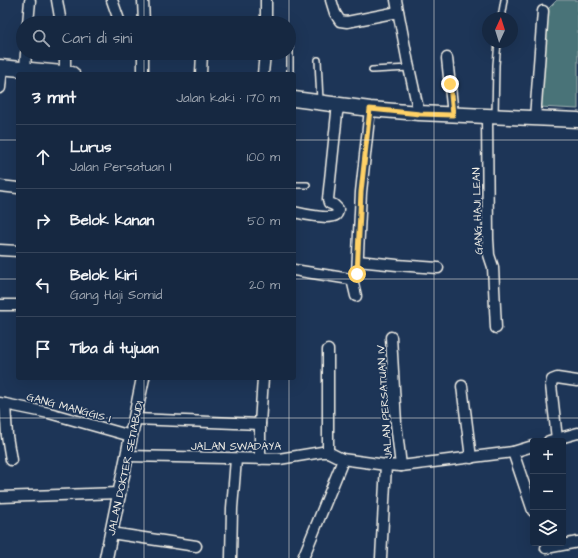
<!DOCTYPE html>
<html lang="id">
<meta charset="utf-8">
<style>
body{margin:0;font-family:"Architects Daughter",sans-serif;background:#23344c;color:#f1f3f6}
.controls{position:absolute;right:12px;bottom:12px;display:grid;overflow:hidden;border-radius:4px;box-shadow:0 4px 16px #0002}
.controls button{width:36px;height:36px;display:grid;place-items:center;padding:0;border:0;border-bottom:1px solid #35445a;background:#162841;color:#f1f3f6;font:20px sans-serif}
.compass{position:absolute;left:482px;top:12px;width:36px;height:36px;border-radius:50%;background:#162841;box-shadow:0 4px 16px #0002;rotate:4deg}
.stop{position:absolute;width:12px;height:12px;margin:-9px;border:3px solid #ffd166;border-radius:50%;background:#fff}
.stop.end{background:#ffd166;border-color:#fff;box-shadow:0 1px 4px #0008}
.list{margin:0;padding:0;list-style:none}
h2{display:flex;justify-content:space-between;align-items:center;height:52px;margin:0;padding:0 16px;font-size:17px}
h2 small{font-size:13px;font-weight:400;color:#9ea6b1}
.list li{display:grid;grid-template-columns:26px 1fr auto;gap:12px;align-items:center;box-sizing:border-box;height:64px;padding:0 16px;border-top:1px solid #35445a}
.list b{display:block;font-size:15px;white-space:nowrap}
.list p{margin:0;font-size:13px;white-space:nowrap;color:#9ea6b1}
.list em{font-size:13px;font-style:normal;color:#9ea6b1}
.icon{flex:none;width:22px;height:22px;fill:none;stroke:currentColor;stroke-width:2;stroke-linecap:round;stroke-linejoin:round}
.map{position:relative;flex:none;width:578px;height:558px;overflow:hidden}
.search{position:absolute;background:#162841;box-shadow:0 4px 16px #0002;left:16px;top:16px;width:280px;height:44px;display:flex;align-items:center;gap:10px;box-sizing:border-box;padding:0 14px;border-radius:22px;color:#9ea6b1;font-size:15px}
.panel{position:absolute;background:#162841;box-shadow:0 4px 16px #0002;left:16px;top:72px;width:280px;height:308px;border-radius:4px}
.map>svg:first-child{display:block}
</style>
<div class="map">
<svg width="578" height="558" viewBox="0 0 578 558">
<rect width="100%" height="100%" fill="#1d3557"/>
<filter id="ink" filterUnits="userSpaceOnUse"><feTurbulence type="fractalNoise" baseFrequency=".025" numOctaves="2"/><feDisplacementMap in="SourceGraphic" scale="8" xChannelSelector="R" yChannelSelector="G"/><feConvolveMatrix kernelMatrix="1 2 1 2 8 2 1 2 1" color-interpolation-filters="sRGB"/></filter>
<g filter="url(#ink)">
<path fill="#4a7378" stroke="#9fb2b0" d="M557 0H578V109L539 107 544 13Z"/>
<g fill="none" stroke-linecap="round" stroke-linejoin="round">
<defs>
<g id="service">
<path d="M501 18 504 0"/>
<path d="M318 60 320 101"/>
<path d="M372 70 409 68"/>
<path d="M290 74V47"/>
<path d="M495 116 496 65 498 42"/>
<path d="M294 185H307"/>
</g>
<g id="minor">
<path d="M57 0 61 23"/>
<path d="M112 0 119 20"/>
<path d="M143 0 144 23"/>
<path d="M266 0V23"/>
<path d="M331 0 335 13 340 21 347 22 398 12"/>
<path d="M396 0 408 63 419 113"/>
<path d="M28 23 30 1"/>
<path d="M447 58 453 115"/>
<path d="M25 69 26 53"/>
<path d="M65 73V53"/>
<path d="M143 74V53"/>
<path d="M201 74 202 53"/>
<path d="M263 74 265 53"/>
<path d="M0 88 2 67"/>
<path d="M487 116 488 239 489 255 493 267 496 328"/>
<path d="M535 118 543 11"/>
<path d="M0 186 18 188"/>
<path d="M294 212C302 214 330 220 336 215 338 213 338 212 338 209L334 205 329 203 328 199 337 113 340 105"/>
<path d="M0 250 18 251"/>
<path d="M358 261 397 265 438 268"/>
<path d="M294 270 350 279 355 277 357 274 361 192 370 109"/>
<path d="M352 279 356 296"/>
<path d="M0 305H18"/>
<path d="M391 337 396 423 401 466"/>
<path d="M462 386 471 458"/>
<path d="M0 403 49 413 131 436"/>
<path d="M5 404 7 436 11 460"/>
<path d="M135 419 260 424"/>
<path d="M557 439 551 385 552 380 557 378 577 381"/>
<path d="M549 441 578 433"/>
<path d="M328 452V350"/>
<path d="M513 452 533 511"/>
<path d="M127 456 279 459 322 452H328L342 459 386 465 401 466 513 452 533 446"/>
<path d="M260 459V424L263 378"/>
<path d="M0 497 119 493"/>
<path d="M111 533 196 546"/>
<path d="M546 548 578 542"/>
<path d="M231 558 232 508 236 459"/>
<path d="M303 558 341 465 342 459"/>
<path d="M381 558 386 465"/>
</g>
<path id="tertiary" d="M106 558 143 378"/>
<g id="secondary">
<path d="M0 67 72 74"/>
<path d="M294 99 370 109 419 113 578 120"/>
</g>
</defs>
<use href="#service" stroke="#f4f1e8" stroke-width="8"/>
<use href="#minor" stroke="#f4f1e8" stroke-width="13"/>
<use href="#tertiary" stroke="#f4f1e8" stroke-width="15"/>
<use href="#secondary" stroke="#f4f1e8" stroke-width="17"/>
<use href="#service" stroke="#1d3557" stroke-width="5"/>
<use href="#minor" stroke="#1d3557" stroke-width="10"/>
<use href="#tertiary" stroke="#1d3557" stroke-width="12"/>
<use href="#secondary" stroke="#1d3557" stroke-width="14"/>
</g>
</g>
<g fill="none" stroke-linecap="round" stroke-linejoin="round" filter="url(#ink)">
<path stroke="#ffd166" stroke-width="5" d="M357 274 361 192 370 109 420 114 453 115 450 84"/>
</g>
<path fill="none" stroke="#f4f1e8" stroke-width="1" stroke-opacity="0.55" d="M144 0V23M289 0V23M434 0V558M289 23V53M144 53V74M289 53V74M0 140H18M294 140H578M0 279H18M294 279H578M144 378V558M289 378V558M0 418H578"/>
<g text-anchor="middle" stroke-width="3.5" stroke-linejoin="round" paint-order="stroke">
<g font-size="11" fill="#f4f1e8" stroke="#1d3557">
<text transform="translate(477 211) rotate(-92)" y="4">GANG HAJI LEAN</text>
<text transform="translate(384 402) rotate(-94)" y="4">JALAN PERSATUAN IV</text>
<text transform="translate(69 407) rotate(15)" y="4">GANG MANGGIS I</text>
<text x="236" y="450">JALAN SWADAYA</text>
<text transform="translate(125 468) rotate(-78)" y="4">JALAN DOKTER SETIABUDI</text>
</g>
</g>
</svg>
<div class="controls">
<button>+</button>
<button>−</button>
<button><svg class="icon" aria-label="layers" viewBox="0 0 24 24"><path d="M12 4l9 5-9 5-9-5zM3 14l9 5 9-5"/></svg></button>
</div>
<svg class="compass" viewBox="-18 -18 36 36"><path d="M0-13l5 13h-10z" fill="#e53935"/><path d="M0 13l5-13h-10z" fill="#9ea6b1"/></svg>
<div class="stop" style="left:357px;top:274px"></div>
<div class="stop end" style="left:450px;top:84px"></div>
<div class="search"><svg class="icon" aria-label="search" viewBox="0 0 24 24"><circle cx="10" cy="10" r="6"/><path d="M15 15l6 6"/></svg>Cari di sini</div>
<section class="panel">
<h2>3 mnt<small>Jalan kaki · 170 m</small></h2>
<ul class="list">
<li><svg class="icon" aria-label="ahead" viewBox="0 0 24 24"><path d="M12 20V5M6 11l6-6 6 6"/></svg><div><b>Lurus</b><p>Jalan Persatuan I</p></div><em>100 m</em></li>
<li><svg class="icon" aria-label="right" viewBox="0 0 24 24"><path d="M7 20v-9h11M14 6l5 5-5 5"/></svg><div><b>Belok kanan</b></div><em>50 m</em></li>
<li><svg class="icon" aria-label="left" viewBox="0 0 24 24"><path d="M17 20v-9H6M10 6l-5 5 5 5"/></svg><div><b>Belok kiri</b><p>Gang Haji Somid</p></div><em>20 m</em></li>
<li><svg class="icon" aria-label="arrive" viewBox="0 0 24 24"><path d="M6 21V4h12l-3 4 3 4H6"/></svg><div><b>Tiba di tujuan</b></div></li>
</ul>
</section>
</div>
